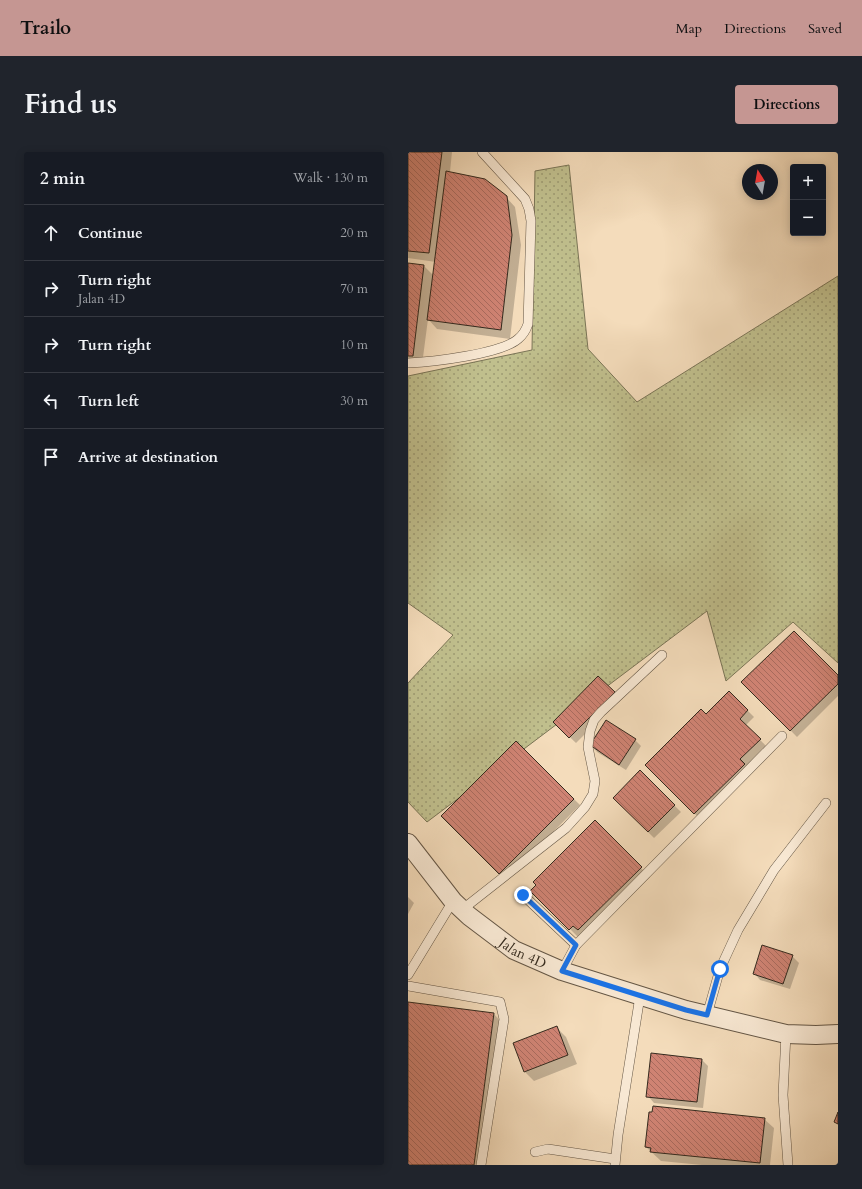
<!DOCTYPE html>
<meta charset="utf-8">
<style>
body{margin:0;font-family:Cardo,serif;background:#20242c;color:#f1f3f6}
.controls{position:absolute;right:12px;top:12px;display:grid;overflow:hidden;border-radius:4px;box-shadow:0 2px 10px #0003}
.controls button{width:36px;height:36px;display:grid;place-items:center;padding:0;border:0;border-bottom:1px solid #363941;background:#171b24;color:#f1f3f6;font:20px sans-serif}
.compass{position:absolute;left:334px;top:12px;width:36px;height:36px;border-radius:50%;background:#171b24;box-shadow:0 2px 10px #0003;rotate:349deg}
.stop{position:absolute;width:12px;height:12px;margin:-9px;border:3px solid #1a73e8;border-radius:50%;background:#fff}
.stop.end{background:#1a73e8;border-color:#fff;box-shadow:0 1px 4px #0008}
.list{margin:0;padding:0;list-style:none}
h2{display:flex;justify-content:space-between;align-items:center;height:52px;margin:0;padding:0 16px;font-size:17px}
h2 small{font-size:13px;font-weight:400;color:#9ea1a6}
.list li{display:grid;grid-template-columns:26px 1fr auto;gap:12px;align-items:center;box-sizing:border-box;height:56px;padding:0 16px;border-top:1px solid #363941}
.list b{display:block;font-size:15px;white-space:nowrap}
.list p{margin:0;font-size:13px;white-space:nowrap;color:#9ea1a6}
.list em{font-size:13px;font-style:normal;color:#9ea1a6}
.icon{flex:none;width:22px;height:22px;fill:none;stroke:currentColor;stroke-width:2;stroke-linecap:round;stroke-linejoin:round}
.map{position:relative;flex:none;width:430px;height:1013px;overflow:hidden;border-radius:4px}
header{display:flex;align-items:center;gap:24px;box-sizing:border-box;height:56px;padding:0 20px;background:#c59692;color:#111}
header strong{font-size:19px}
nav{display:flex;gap:22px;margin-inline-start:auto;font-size:14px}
.intro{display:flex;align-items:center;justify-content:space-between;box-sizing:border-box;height:96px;padding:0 24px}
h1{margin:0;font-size:28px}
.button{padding:10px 18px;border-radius:4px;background:#c59692;color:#111;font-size:14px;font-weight:700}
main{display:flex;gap:24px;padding:0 24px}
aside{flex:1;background:#171b24;border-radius:4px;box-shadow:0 2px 10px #0003}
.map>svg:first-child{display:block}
</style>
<header>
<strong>Trailo</strong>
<nav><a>Map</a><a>Directions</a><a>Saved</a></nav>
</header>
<div class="intro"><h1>Find us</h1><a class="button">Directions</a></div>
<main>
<aside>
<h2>2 min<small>Walk · 130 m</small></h2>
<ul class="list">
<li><svg class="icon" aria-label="ahead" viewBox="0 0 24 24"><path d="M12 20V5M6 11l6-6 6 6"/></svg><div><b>Continue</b></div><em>20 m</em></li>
<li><svg class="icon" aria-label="right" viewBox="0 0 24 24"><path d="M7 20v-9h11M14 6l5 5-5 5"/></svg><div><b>Turn right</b><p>Jalan 4D</p></div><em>70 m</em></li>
<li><svg class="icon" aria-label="right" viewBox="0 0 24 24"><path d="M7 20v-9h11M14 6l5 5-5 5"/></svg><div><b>Turn right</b></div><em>10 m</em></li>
<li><svg class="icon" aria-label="left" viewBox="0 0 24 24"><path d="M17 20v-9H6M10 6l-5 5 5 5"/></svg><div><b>Turn left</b></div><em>30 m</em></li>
<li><svg class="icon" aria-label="arrive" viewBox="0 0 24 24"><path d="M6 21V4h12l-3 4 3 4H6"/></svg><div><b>Arrive at destination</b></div></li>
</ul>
</aside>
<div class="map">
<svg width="430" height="1013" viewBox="0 0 430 1013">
<defs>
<pattern id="grass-dots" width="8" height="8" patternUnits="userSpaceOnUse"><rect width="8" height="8" fill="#c0bf8d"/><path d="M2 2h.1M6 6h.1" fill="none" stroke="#9d9b73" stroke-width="1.8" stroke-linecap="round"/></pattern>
<pattern id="building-back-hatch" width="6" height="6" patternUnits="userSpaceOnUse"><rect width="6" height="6" fill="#cf8373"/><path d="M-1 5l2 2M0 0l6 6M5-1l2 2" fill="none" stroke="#a96b5e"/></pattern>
</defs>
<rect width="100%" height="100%" fill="#f4dcbb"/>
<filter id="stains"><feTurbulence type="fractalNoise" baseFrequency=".005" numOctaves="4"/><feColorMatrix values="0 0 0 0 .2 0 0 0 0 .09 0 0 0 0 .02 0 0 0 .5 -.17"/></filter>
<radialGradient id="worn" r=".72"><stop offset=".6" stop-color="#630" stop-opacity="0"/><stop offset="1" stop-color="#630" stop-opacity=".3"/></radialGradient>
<path fill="url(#grass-dots)" stroke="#7a7456" d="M161 13 180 197 229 250 430 124V511L385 470 318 529 299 459 19 670 0 650V531L45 483 0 451V224L124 198 127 19Z"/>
<g fill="#0003">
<path d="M0 0H44L42 20 98 45 107 55 113 93 102 187 29 177 20 167 14 213H0V112L16 114 26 124 28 110 0 106Z"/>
<path d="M190 525 212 547 168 591 146 570Z"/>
<path d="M430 525V544L389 585 335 530Z"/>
<path d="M321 540 346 565 338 573 358 594 338 614 343 618 293 668 238 613 298 563Z"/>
<path d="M227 588 233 594 218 618 189 600 183 593Z"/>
<path d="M108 590 172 653 98 727 34 664Z"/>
<path d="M232 620 273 660 246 686 206 646Z"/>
<path d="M187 670 242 725 180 787 171 786 124 739Z"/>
<path d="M0 745 6 751 0 762Z"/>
<path d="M384 804 391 811 382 837 352 828 346 821Z"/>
<path d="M0 851 85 861 94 871 76 1013H0Z"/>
<path d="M149 876 158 885 169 912 126 929 117 920Z"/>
<path d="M294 908 300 914 295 956 246 951 240 944Z"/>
<path d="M356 967 366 976 362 1013H294L253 1009 238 995Z"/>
</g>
<g fill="url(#building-back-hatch)" stroke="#342a1e">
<path d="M0 0H34L21 101 0 99Z"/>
<path d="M38 19 77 27 99 44 104 83 93 178 19 168Z"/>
<path d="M0 111 16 113 5 204H0Z"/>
<path d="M386 479 430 523V532L382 579 333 530Z"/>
<path d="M190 524 207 540 161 586 145 570Z"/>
<path d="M321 539 340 558 332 567 353 587 332 607 337 612 286 662 237 613 293 557 298 562Z"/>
<path d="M198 568 228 587 211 613 182 593Z"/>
<path d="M108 589 166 647 91 722 33 664Z"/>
<path d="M232 618 267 653 240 680 205 646Z"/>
<path d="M187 668 234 715 170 778 165 774 161 778 122 739 128 733 125 730Z"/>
<path d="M354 793 385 803 375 832 345 822Z"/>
<path d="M0 850 86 861 66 1013H0Z"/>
<path d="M149 874 160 903 116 920 105 891Z"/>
<path d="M243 901 294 907 289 950 238 945Z"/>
<path d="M245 954 357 966 352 1011 242 1000 243 996 237 995 241 960H244Z"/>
<path d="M430 960V972L426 970Z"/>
</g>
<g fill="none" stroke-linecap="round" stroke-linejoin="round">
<defs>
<g id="lane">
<path d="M0 211C24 210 93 202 110 187 115 183 118 178 120 172L123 69 121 57 117 47 74 0"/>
<path d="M115 743 168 793"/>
<path d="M55 757 158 676 177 655 185 642 187 629 180 595 182 579 186 568 193 560 254 503"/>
<path d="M154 819 168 793 374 584"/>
<path d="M0 823 45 749"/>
<path d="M0 834 92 850 96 867 73 1013"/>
<path d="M299 863 312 817 330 778 366 718 418 651"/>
<path d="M378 882 375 943 380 1013"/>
<path d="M127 1000 140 997 207 1007"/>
<path d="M207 1013 210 983 232 844"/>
</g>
<g id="street">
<path id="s1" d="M0 691 45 749 61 764 106 798 154 819 278 858 378 882 408 883 430 882"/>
</g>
</defs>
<use href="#lane" stroke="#645645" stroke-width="10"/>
<use href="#street" stroke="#645645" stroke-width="20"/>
<use href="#lane" stroke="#f8e8d3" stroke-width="9"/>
<use href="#street" stroke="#f8e8d3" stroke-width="18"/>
</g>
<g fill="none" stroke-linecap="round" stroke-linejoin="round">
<path stroke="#1a73e8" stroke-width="5" d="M115 743 168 793 154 819 278 858 299 863 312 817"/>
</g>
<g text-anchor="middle" stroke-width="4" stroke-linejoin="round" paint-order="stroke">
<g font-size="14" fill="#342a1e" stroke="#f8e8d3">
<text dy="5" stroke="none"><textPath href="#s1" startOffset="161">Jalan 4D</textPath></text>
</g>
</g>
<rect width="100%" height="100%" filter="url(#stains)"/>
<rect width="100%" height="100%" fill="url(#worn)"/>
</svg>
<div class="controls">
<button>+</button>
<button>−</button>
</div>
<svg class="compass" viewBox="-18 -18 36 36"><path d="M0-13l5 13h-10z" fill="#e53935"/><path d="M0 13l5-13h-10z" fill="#9ea1a6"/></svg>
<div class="stop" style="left:312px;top:817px"></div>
<div class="stop end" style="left:115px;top:743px"></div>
</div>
</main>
